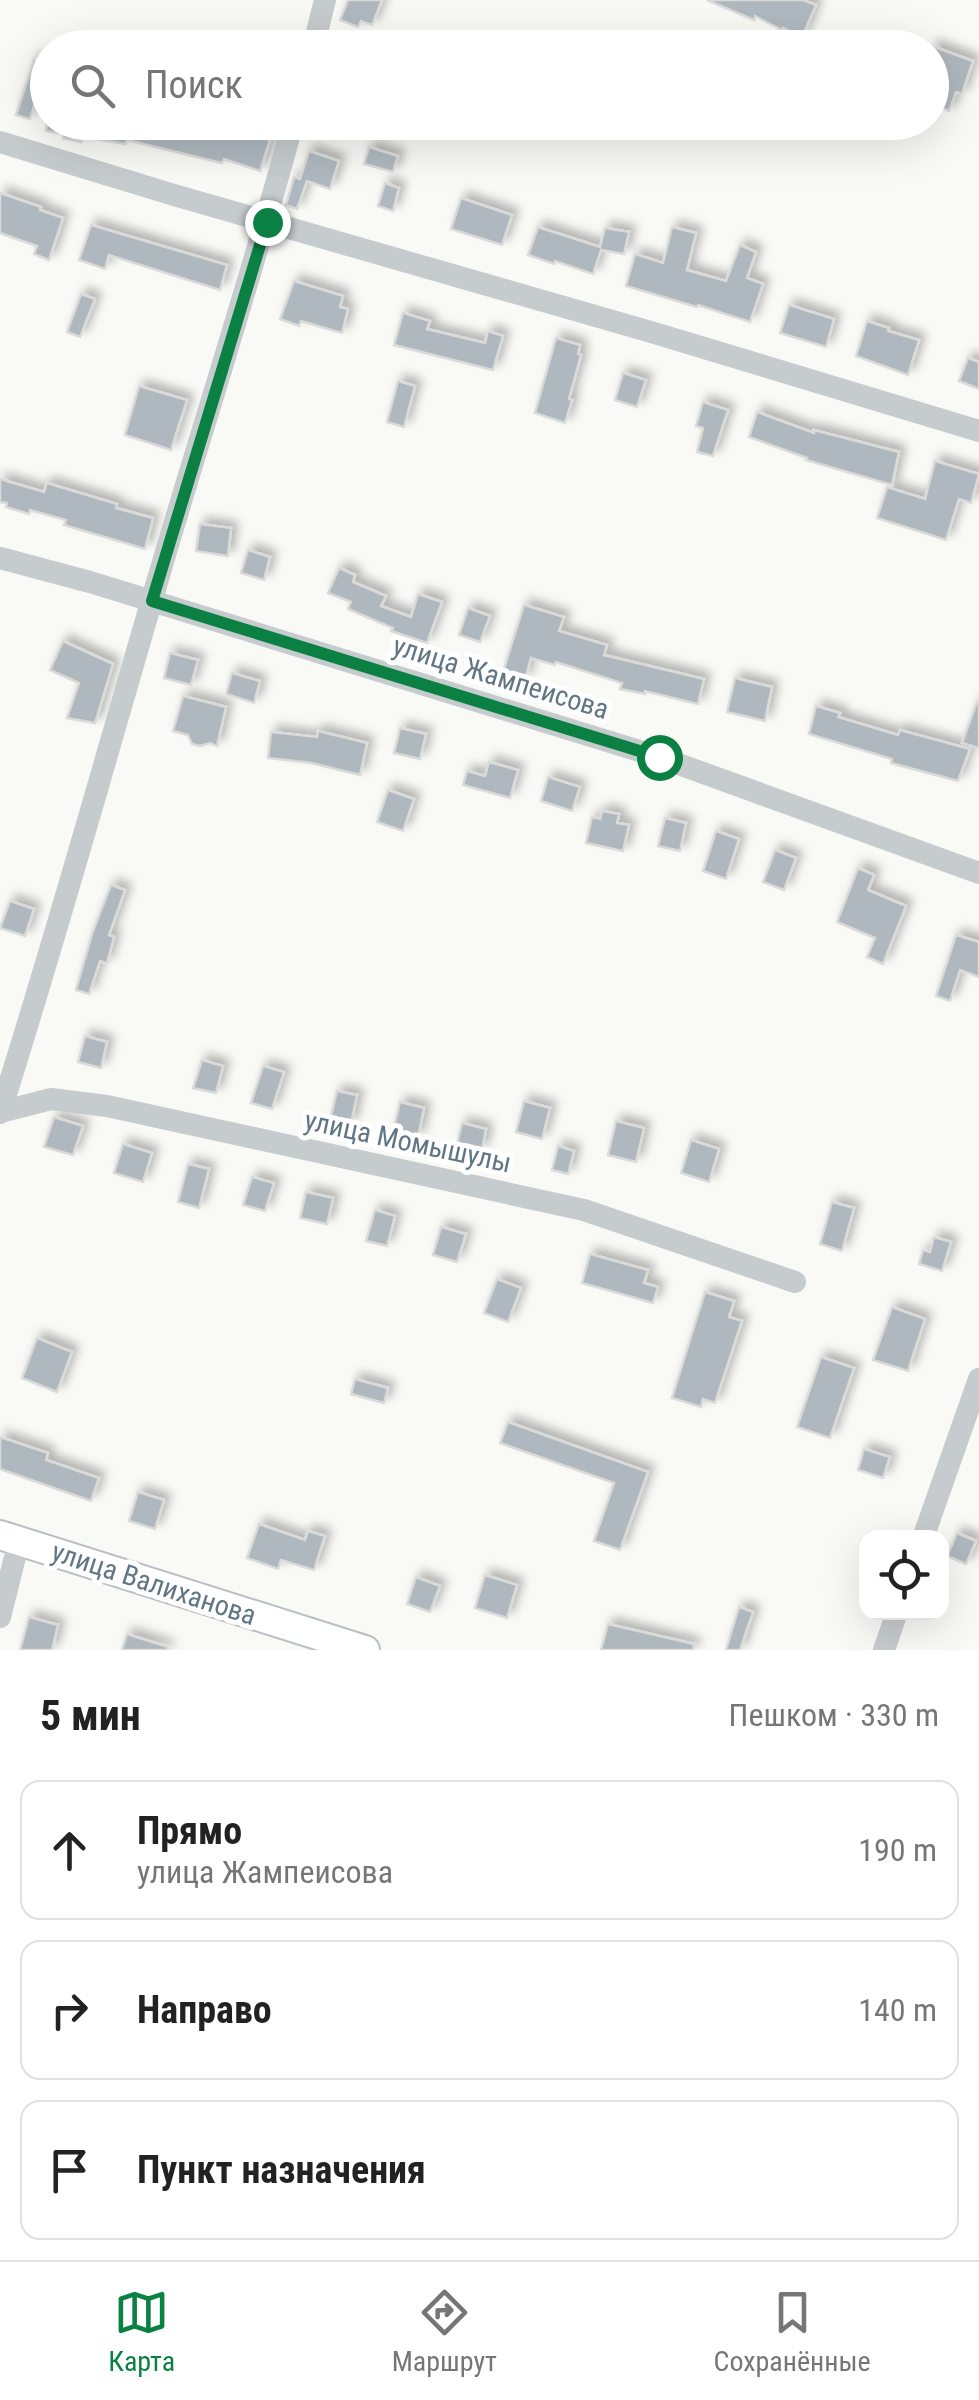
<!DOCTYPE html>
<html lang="ru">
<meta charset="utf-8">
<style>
body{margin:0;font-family:"Roboto Condensed",sans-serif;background:#f6f6f6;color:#222}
.controls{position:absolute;right:30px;bottom:30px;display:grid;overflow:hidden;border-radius:20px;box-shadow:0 10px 40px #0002}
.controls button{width:90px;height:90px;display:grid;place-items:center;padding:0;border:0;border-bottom:2px solid #e0e0e0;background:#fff;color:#222;font:50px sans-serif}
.stop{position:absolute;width:30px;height:30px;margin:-22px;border:8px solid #0b8043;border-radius:50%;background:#fff}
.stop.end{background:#0b8043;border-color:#fff;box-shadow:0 2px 10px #0008}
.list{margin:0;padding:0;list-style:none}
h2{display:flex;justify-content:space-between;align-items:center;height:130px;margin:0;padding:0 40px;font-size:42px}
h2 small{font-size:32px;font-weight:400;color:#767676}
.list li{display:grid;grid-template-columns:65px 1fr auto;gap:30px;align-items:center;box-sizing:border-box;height:140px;margin:0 20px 20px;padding:0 20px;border:2px solid #e0e0e0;border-radius:20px}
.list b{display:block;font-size:38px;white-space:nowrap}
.list p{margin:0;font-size:32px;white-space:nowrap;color:#767676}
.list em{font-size:32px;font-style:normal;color:#767676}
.icon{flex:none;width:55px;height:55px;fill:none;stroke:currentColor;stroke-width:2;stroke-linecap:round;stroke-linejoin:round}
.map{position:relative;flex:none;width:979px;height:1650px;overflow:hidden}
.search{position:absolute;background:#fff;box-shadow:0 10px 40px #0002;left:30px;right:30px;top:30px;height:110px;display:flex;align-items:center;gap:25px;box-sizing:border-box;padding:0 35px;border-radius:55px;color:#767676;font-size:38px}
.sheet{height:610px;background:#fff}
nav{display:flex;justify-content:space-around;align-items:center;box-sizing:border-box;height:140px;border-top:2px solid #e0e0e0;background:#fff;font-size:28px;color:#767676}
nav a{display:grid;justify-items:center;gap:5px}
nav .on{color:#0b8043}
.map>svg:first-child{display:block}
</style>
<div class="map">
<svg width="979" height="1650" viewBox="0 0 979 1650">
<defs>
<filter id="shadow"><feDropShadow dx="6" dy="-6" stdDeviation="5" flood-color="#0004"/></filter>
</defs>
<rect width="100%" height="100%" fill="#f9f9f6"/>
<g fill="#aeb8be" stroke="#dadad8" stroke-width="2.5" filter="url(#shadow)">
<path d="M348 0H382L372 25 361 21 358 27 340 20Z"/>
<path d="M707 0H803L816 5 802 37 783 28 782 30 755 16 754 20Z"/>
<path d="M932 46 973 61 962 94 956 92 949 111 932 104Z"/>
<path d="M34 59 47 64 30 119 16 115Z"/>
<path d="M47 122H170L218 133 221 124 270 140 260 171 224 159 222 163 127 140 126 144 82 137 81 142 63 138 64 134 46 131Z"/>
<path d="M369 147 398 156 393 172 364 164Z"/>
<path d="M309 151 339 161 330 189 307 181 297 209 286 205 294 177 300 179Z"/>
<path d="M385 183 399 188 393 211 378 206Z"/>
<path d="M0 193 41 207 40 210 63 218 49 260 34 254 37 246 0 233Z"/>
<path d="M461 198 512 215 502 245 451 229Z"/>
<path d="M91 225 227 265 220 290 109 255 105 269 79 260Z"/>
<path d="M538 227 600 247 605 228 629 232 624 254 601 250 593 274 555 261 554 264 528 255Z"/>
<path d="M672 227 696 233 687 270 726 281 740 245 756 252 747 278 763 284 750 322 698 305 697 307 626 286 635 254 663 263Z"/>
<path d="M294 281 343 296 340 307 348 309 342 333 301 321 299 326 280 319Z"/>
<path d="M81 294 95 299 80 337 67 332Z"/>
<path d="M789 305 834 319 826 347 780 333Z"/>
<path d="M403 313 430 321 427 329 485 343 488 331 503 336 493 370 394 345Z"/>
<path d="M867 321 889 328 888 331 919 340 908 375 856 356Z"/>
<path d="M556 338 580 345 578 354 581 355 569 399 572 400 565 423 535 413Z"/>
<path d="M968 358 979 362V389L959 381Z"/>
<path d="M623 373 646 380 637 407 615 400Z"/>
<path d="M398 381 415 386 404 427 387 422Z"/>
<path d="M139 386 187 400 171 450 125 435Z"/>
<path d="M703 402 728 410 713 456 697 452 703 428 696 426Z"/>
<path d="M757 412 814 433V430L899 452 892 485 806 460 807 458 749 437Z"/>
<path d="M935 461 979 474 971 503 959 499 946 540 877 518 887 487 925 499Z"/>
<path d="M0 479 44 492 47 483 117 504 116 508 153 518 145 549 64 525 66 520 30 510 29 514 6 507 7 503 0 502Z"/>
<path d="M200 524 231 528 228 556 196 551Z"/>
<path d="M248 550 270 557 264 580 241 573Z"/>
<path d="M339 568 355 575 353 582 386 596 381 606 411 617 418 594 442 602 427 643 391 631 393 628 348 609 351 602 328 593Z"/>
<path d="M524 605 564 617 559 631 607 645 604 655 704 679 698 704 645 691V694L620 689 622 683 556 662 555 665 531 658 525 679 503 672Z"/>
<path d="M468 608 490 616 480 642 459 635Z"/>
<path d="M63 641 113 664 95 723 67 718 79 683 50 670Z"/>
<path d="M170 653 198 660 191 685 164 678Z"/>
<path d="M232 673 260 681 254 703 226 694Z"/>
<path d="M735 678 772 687 765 721 727 712Z"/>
<path d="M183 696 226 707 217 746 210 743 200 746 192 744 188 735 173 731Z"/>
<path d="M977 702 979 703V748L962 743Z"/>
<path d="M816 706 840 713 838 717 898 735 900 730 970 749 958 781 891 763 892 759 809 734Z"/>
<path d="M400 728 426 734 420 759 394 753Z"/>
<path d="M318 731 367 743 360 775 311 763 268 758 271 732 317 737Z"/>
<path d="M489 762 518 770 510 798 463 785 467 771 485 776Z"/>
<path d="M548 777 580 787 572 811 541 801Z"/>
<path d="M388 790 414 799 403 831 377 822Z"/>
<path d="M602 811 619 814 617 823 629 825 623 851 586 843 592 817 600 819Z"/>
<path d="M665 818 686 823 680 851 658 846Z"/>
<path d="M716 831 739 839 726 879 703 871Z"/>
<path d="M775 850 796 858 784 890 763 882Z"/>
<path d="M858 868 874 875 868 890 906 906 883 964 867 957 875 938 837 922Z"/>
<path d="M111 885 125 890 109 935 114 937 107 963 100 961 89 994 76 990 93 931Z"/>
<path d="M10 901 34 909 25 936 0 928Z"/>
<path d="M956 935 979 942V977L960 970 950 1001 936 996Z"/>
<path d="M85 1036 107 1042 101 1068 78 1062Z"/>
<path d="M202 1060 223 1066 216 1093 193 1088Z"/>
<path d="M263 1066 284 1072 272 1109 251 1103Z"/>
<path d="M337 1091 357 1095 351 1124 330 1120Z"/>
<path d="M524 1101 550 1108 542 1139 516 1132Z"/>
<path d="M400 1102 424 1108 418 1137 393 1131Z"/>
<path d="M54 1117 83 1126 73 1155 44 1147Z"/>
<path d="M616 1121 644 1128 636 1162 608 1155Z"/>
<path d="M462 1123 486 1129 482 1150 457 1144Z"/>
<path d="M691 1140 719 1149 709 1182 681 1173Z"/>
<path d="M123 1144 152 1153 143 1182 114 1173Z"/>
<path d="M558 1146 574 1151 568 1174 552 1170Z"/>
<path d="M188 1164 209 1169 199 1208 178 1202Z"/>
<path d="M252 1177 274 1183 265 1211 243 1205Z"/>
<path d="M306 1192 333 1198 327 1224 300 1218Z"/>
<path d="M832 1202 854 1208 842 1251 820 1244Z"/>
<path d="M375 1210 395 1216 387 1246 366 1241Z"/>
<path d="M441 1227 466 1234 457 1262 433 1255Z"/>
<path d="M934 1237 951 1242 942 1271 919 1264 923 1250 930 1252Z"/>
<path d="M590 1254 648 1270 644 1283 658 1287 653 1303 582 1283Z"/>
<path d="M497 1279 521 1288 508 1322 484 1313Z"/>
<path d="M705 1292 734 1301 729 1317 742 1321 715 1403 703 1399 701 1407 672 1398Z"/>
<path d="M892 1307 925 1319 908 1371 873 1360Z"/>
<path d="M37 1338 72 1352 57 1392 22 1378Z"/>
<path d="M821 1357 854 1368 830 1438 797 1427Z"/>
<path d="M355 1379 388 1388 384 1403 351 1394Z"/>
<path d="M508 1422 648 1472 620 1550 594 1541 614 1483 500 1443Z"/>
<path d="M0 1437 48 1453 46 1460 99 1478 91 1501 0 1469Z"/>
<path d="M864 1449 890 1457 883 1478 858 1470Z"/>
<path d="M138 1492 164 1500 155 1529 129 1521Z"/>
<path d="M259 1524 305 1540 308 1531 325 1536 314 1570 281 1560 278 1569 247 1558Z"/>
<path d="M957 1533 976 1541 966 1564 947 1556Z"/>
<path d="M485 1575 517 1585 507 1618 475 1608Z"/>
<path d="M416 1577 440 1586 430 1612 407 1604Z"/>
<path d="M739 1607 753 1612 740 1650H726Z"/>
<path d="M29 1617 58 1625 52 1650H20Z"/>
<path d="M608 1624 694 1644 693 1650H601Z"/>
<path d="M127 1634 168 1647 167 1650H122Z"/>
</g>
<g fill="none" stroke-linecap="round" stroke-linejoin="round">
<defs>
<path id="major" d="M0 1535 365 1650"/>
</defs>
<use href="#major" stroke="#b8bec1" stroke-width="32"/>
<g stroke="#c6cbce" stroke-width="22">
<path d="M313 48 325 0"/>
<path d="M0 142 174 195 651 332 979 431"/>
<path d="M0 558 90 582 659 757 979 873"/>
<path d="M0 1112 51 1099 107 1106 584 1210 795 1282"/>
<path d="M0 1113C54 944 101 774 151 603 197 443 250 284 293 122"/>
<path d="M923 1538 979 1379"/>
<path d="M0 1617 19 1541"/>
<path d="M884 1650 897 1612"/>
</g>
<use href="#major" stroke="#fff" stroke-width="28"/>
</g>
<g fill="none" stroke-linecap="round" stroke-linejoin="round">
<path stroke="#0b8043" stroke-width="12" d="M267 222 152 601 659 757"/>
</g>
<g text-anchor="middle" stroke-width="10" stroke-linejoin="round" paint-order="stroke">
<g font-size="28" fill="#607684" stroke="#fff">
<text transform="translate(501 677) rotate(17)" y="10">улица Жампеисова</text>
<text transform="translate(408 1141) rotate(12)" y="10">улица Момышулы</text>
<text transform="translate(154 1583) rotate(18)" y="10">улица Валиханова</text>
</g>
</g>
</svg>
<div class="controls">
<button><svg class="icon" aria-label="locate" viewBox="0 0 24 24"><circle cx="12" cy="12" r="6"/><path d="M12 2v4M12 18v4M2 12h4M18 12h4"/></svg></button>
</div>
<div class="stop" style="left:659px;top:757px"></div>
<div class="stop end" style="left:267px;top:222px"></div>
<div class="search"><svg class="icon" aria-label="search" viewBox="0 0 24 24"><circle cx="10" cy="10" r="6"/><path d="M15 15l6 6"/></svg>Поиск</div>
</div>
<section class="sheet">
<h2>5 мин<small>Пешком · 330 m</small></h2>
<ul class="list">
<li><svg class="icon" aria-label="ahead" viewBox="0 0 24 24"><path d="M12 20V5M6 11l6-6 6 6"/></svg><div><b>Прямо</b><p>улица Жампеисова</p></div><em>190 m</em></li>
<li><svg class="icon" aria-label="right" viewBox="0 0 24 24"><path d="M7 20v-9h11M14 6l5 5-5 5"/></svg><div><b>Направо</b></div><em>140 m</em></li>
<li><svg class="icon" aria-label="arrive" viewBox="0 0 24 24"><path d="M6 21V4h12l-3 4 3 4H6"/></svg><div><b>Пункт назначения</b></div></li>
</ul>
</section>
<nav>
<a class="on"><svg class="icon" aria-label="map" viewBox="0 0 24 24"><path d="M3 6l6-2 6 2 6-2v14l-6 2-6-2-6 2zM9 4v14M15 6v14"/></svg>Карта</a>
<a><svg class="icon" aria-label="directions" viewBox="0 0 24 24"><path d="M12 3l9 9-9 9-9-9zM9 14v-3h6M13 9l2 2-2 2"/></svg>Маршрут</a>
<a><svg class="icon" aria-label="saved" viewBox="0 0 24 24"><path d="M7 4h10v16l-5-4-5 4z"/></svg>Сохранённые</a>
</nav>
